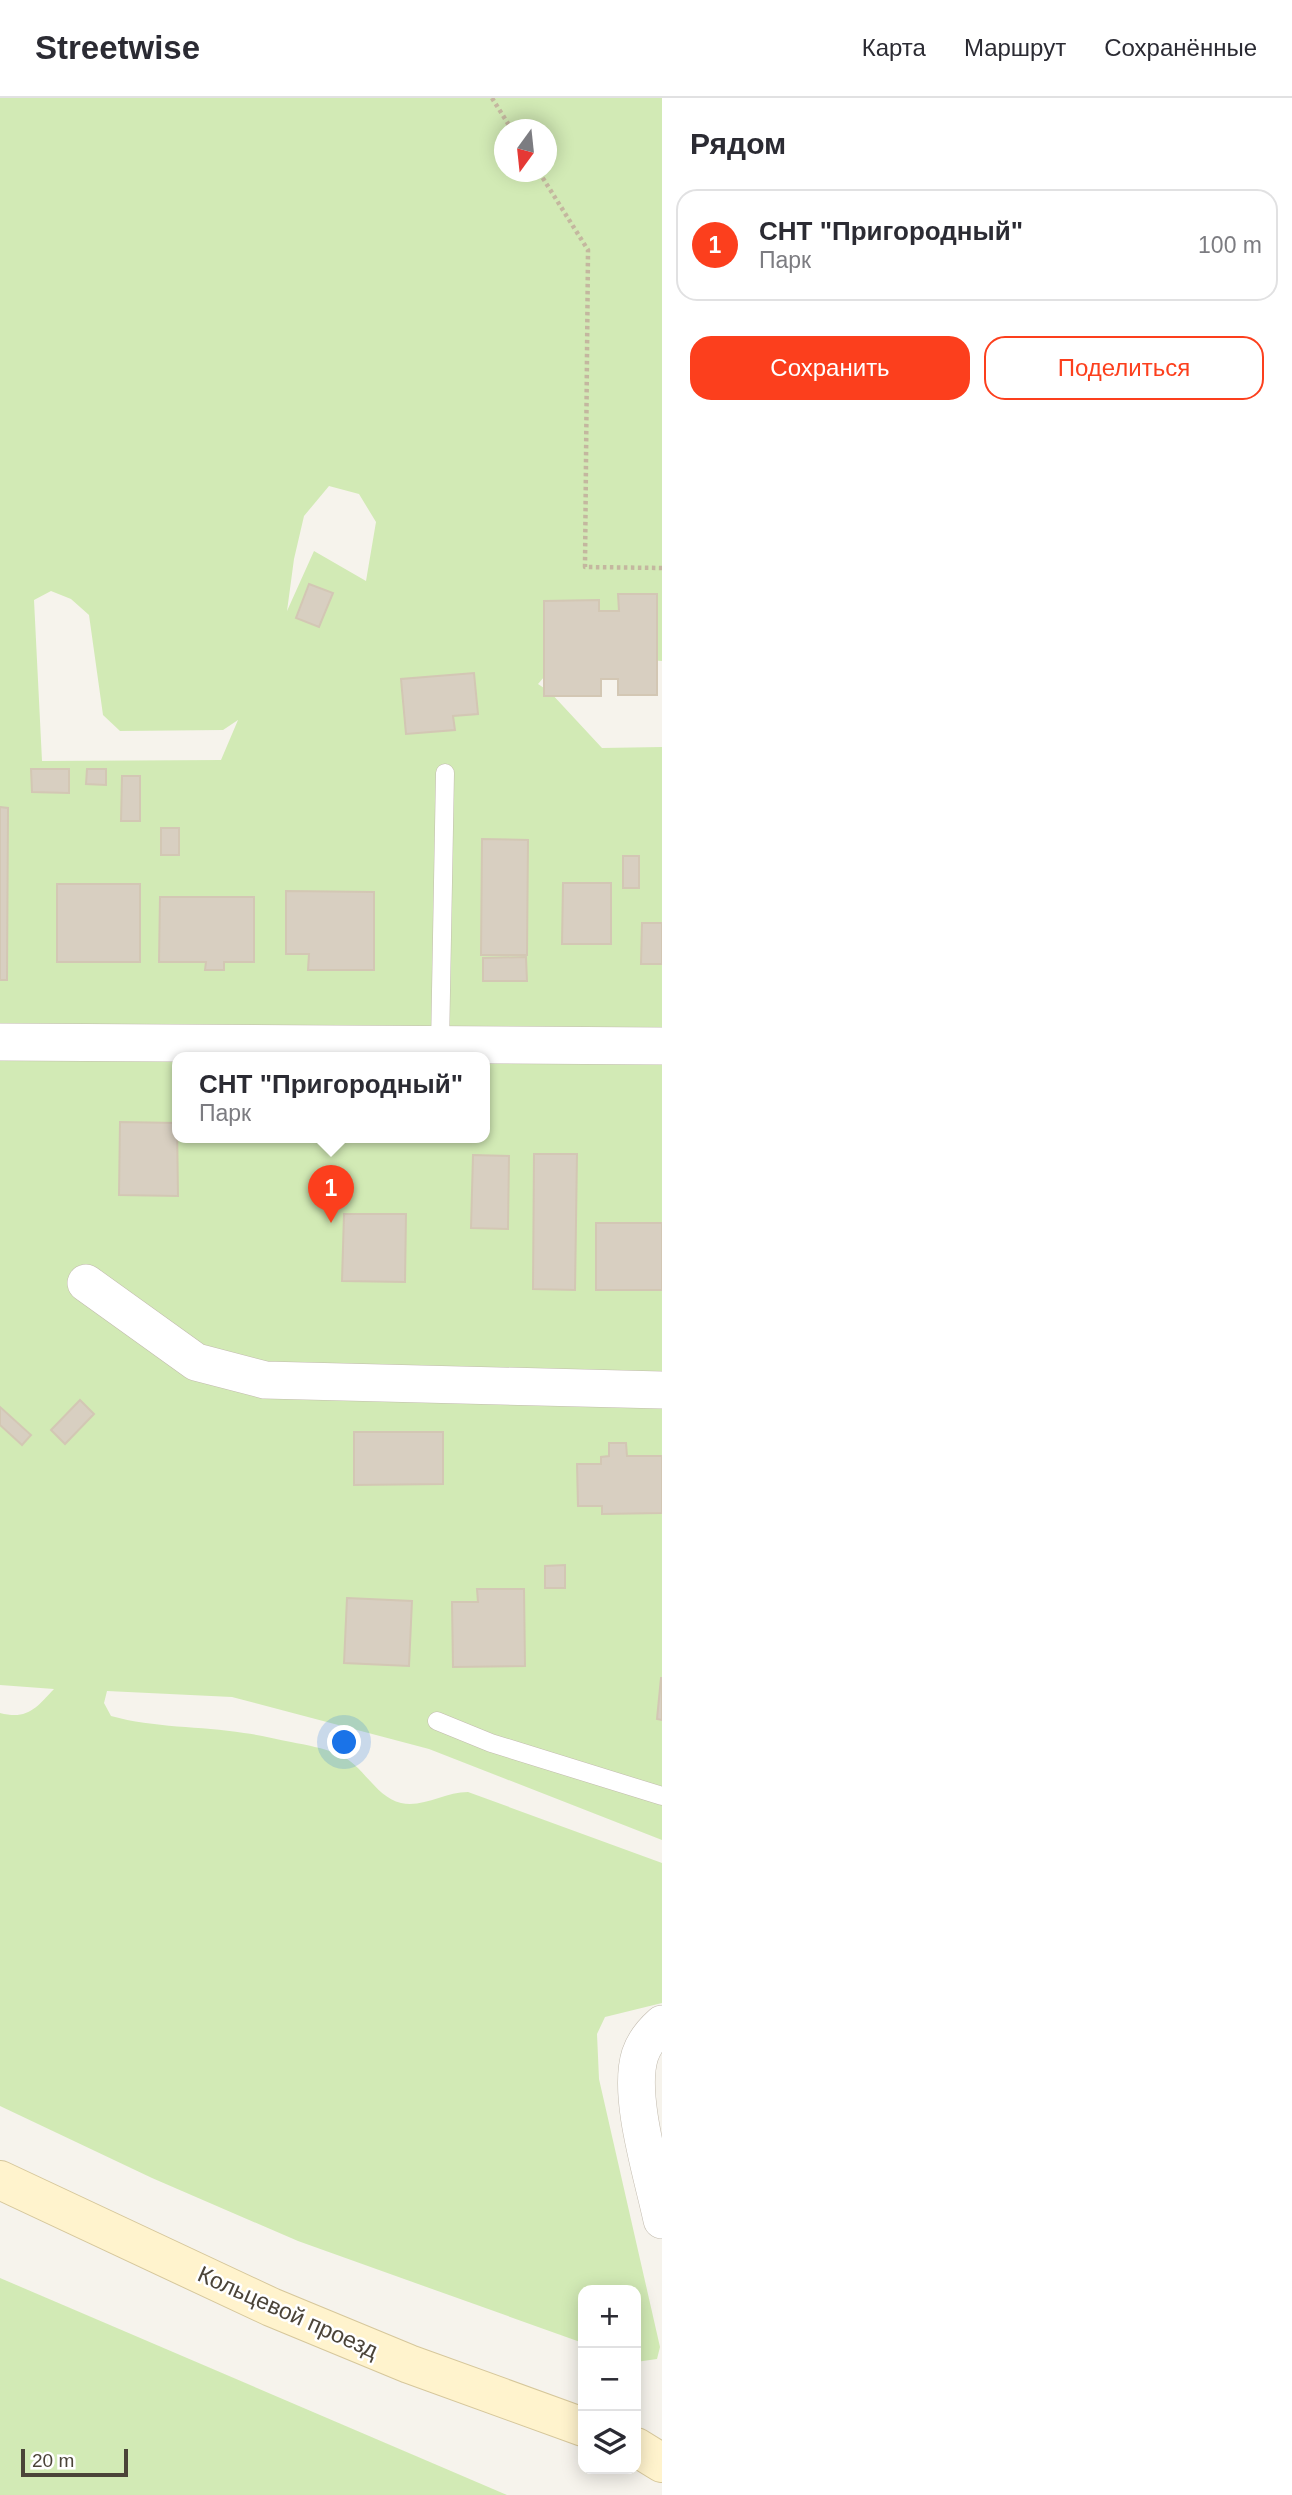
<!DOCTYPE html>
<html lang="ru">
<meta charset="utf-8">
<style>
body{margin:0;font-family:Arial,sans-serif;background:#f2f2f3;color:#2b2b33}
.controls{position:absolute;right:21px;bottom:21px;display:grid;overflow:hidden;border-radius:14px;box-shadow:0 4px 18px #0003}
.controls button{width:63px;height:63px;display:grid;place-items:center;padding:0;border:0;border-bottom:2px solid #e1e1e2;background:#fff;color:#2b2b33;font:35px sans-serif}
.compass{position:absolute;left:494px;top:21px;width:63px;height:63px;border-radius:50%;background:#fff;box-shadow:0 4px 18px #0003;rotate:195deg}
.scale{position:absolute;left:21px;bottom:18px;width:107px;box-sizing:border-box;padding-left:7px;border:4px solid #4b4439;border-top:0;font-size:19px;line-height:24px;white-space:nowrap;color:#4b4439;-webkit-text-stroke:5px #fff;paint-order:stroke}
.you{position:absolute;left:345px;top:1645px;width:24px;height:24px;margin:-18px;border:5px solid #fff;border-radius:50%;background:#1a73e8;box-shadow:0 0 0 10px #1a73e833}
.badge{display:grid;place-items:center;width:46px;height:46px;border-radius:50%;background:#fc3f1d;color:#fff;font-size:23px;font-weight:700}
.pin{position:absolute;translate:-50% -58px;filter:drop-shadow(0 2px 4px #0008)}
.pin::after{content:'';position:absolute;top:37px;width:24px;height:21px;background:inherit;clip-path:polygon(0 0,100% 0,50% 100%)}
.popup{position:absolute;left:172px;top:954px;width:318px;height:91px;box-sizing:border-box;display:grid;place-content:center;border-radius:14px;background:#fff;filter:drop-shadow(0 2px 5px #0005);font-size:23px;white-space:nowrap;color:#7c7c81}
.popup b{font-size:26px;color:#2b2b33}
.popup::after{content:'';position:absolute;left:50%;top:100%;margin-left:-14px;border:14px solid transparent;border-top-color:#fff}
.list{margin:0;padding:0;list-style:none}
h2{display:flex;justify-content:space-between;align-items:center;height:91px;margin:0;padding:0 28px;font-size:30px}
h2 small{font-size:23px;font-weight:400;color:#7c7c81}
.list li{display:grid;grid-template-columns:46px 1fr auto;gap:21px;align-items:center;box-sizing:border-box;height:112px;margin:0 14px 14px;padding:0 14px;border:2px solid #e1e1e2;border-radius:21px}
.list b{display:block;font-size:26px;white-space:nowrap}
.list p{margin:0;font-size:23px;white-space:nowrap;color:#7c7c81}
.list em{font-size:23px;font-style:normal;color:#7c7c81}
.actions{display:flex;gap:14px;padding:21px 28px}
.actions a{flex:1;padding:16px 0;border:2px solid #fc3f1d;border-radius:21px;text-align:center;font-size:24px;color:#fc3f1d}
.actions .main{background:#fc3f1d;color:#fff}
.icon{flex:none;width:38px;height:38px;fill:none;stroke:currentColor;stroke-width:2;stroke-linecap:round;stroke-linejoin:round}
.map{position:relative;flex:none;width:662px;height:2397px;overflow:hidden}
header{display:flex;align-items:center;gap:42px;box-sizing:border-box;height:98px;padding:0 35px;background:#fff;border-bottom:2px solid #e1e1e2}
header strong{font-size:33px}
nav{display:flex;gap:38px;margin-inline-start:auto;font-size:24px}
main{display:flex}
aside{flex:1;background:#fff}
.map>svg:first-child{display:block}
</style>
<header>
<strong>Streetwise</strong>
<nav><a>Карта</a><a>Маршрут</a><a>Сохранённые</a></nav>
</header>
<main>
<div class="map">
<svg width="662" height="2397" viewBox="0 0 662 2397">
<rect width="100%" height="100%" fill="#f6f3ec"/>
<g fill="#d2eab5" fill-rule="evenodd">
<path d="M0 0H662V563L564 556 538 586 550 594 602 650 662 649V1742L429 1651 232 1599 107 1593 104 1605 111 1618C154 1630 200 1628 244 1635 260 1637 276 1641 291 1644 307 1647 323 1650 338 1656 363 1666 375 1699 401 1705 423 1710 445 1694 468 1694L662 1765V1905L605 1919 597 1936 599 1981 660 2249 657 2261 636 2264V2192H583V2245L298 2143 152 2080 0 2008V1615C28 1622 36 1610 54 1591L0 1587ZM505 32H547V74H505ZM329 388 359 396 376 424 366 483 314 453 287 513 294 461 304 418ZM51 493 71 501 89 517 103 617 120 633 223 632 238 622 221 662 42 663 34 502ZM177 959H485V1039H177Z"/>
<path d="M0 2180 507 2397H0Z"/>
</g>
<g fill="#d8cfc1" stroke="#d3c7b4" stroke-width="2">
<path d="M309 486 333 495 319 529 296 520Z"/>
<path d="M618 496H657V597H618V581H601V598H544V503L599 502V513H619Z"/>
<path d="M474 575 478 616 453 618 455 632 406 636 401 581Z"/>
<path d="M31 671H69V695L32 694Z"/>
<path d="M87 671H106V687L86 686Z"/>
<path d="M122 678H140V723H121Z"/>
<path d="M0 709 8 710 7 882H0Z"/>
<rect x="161" y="730" width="18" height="27"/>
<path d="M482 741 528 742 527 857H481Z"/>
<rect x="623" y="758" width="16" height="32"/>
<path d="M563 785H611V846H562Z"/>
<rect x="57" y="786" width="83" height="78"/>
<path d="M286 793 374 794V872H308L309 856H286Z"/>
<path d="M160 799H254V864H224V872H205L206 864H159Z"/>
<path d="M642 825H662V866H641Z"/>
<path d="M526 859 527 883H483V860Z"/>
<path d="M120 1024 177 1025 178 1098 119 1097Z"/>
<path d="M534 1056H577L575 1192 533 1191Z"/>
<path d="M473 1057 509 1058 508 1131 471 1130Z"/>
<path d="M344 1116H406L405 1184 342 1183Z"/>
<rect x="596" y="1125" width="66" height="67"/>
<path d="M80 1302 94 1316 65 1346 51 1332Z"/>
<path d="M0 1309 31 1337 22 1347 0 1327Z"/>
<path d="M354 1334H443V1386L354 1387Z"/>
<path d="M609 1345H626L627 1358H662V1415L602 1416V1408H578L577 1366H601V1359L609 1358Z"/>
<path d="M565 1467V1490H545V1468Z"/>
<path d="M477 1491H524L525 1568 453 1569 452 1504H478Z"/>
<path d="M347 1500 412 1503 409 1568 344 1565Z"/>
<path d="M661 1580H662V1622L657 1621Z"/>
</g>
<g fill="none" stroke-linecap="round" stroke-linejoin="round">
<defs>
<g id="lane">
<path d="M440 948 445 675"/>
<path d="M437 1623 491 1645 662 1698"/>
</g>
<g id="street">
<path d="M0 944 662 948"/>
<path d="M86 1185 196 1264 265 1282 662 1292"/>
<path d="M662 1926C653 1934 644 1945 640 1957 627 1998 653 2079 662 2122"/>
</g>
<g id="secondary">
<path d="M0 2082 271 2209 409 2266 583 2329"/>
<path d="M636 2349 662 2365"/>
</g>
</defs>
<use href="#lane" stroke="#c2bbae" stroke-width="19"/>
<use href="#street" stroke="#c2bbae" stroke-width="38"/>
<use href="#secondary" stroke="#d6c79b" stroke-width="40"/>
<g stroke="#c4b79f" stroke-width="4.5" stroke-dasharray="3.5 3.5" stroke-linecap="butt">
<path d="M492 0 512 32"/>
<path d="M539 74 588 152 585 469 662 470"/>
</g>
<use href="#lane" stroke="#fff" stroke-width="18"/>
<use href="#street" stroke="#fff" stroke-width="37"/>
<use href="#secondary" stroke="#fff3cd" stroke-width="38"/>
</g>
<g text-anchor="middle" stroke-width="5" stroke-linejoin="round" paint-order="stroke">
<g font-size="23" fill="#4b4439" stroke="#fff">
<text transform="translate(288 2214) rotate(24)" y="8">Кольцевой проезд</text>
</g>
</g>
</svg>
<div class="controls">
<button>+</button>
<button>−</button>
<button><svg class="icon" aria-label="layers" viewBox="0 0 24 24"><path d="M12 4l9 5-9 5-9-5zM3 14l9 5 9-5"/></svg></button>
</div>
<svg class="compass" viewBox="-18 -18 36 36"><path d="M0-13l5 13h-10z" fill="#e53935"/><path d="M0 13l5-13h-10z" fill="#7c7c81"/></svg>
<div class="scale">20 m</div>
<div class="you"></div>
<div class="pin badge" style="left:331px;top:1125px">1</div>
<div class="popup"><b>СНТ &quot;Пригородный&quot;</b>Парк</div>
</div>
<aside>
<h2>Рядом<small></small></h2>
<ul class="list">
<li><span class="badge">1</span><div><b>СНТ &quot;Пригородный&quot;</b><p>Парк</p></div><em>100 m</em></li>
</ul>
<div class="actions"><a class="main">Сохранить</a><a>Поделиться</a></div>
</aside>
</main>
